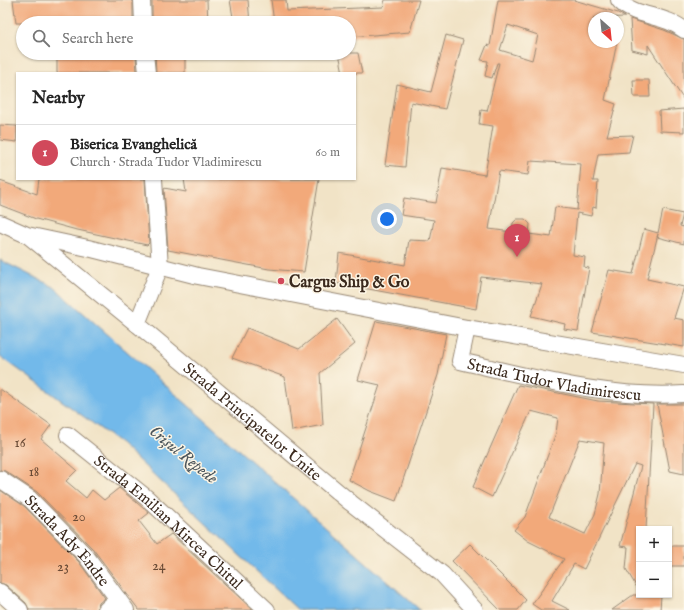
<!DOCTYPE html>
<meta charset="utf-8">
<style>
body{margin:0;font-family:"IM FELL English",serif;background:#f2f2f2;color:#222}
.controls{position:absolute;right:12px;bottom:12px;display:grid;overflow:hidden;border-radius:0px;box-shadow:0 1px 3px #0004}
.controls button{width:36px;height:36px;display:grid;place-items:center;padding:0;border:0;border-bottom:1px solid #e0e0e0;background:#fff;color:#222;font:20px sans-serif}
.compass{position:absolute;left:588px;top:12px;width:36px;height:36px;border-radius:50%;background:#fff;box-shadow:0 1px 3px #0004;rotate:153deg}
.you{position:absolute;left:387px;top:219px;width:14px;height:14px;margin:-10px;border:3px solid #fff;border-radius:50%;background:#1a73e8;box-shadow:0 0 0 6px #1a73e833}
.badge{display:grid;place-items:center;width:26px;height:26px;border-radius:50%;background:#d1495b;color:#fff;font-size:13px;font-weight:700}
.pin{position:absolute;translate:-50% -33px;filter:drop-shadow(0 1px 2px #0008)}
.pin::after{content:'';position:absolute;top:21px;width:14px;height:12px;background:inherit;clip-path:polygon(0 0,100% 0,50% 100%)}
.list{margin:0;padding:0;list-style:none}
h2{display:flex;justify-content:space-between;align-items:center;height:52px;margin:0;padding:0 16px;font-size:17px}
h2 small{font-size:13px;font-weight:400;color:#767676}
.list li{display:grid;grid-template-columns:26px 1fr auto;gap:12px;align-items:center;box-sizing:border-box;height:56px;padding:0 16px;border-top:1px solid #e0e0e0}
.list b{display:block;font-size:15px;white-space:nowrap}
.list p{margin:0;font-size:13px;white-space:nowrap;color:#767676}
.list em{font-size:13px;font-style:normal;color:#767676}
.icon{flex:none;width:22px;height:22px;fill:none;stroke:currentColor;stroke-width:2;stroke-linecap:round;stroke-linejoin:round}
.map{position:relative;flex:none;width:684px;height:610px;overflow:hidden}
.search{position:absolute;background:#fff;box-shadow:0 1px 3px #0004;left:16px;top:16px;width:340px;height:44px;display:flex;align-items:center;gap:10px;box-sizing:border-box;padding:0 14px;border-radius:22px;color:#767676;font-size:15px}
.panel{position:absolute;background:#fff;box-shadow:0 1px 3px #0004;left:16px;top:72px;width:340px;height:108px;border-radius:0px}
.map>svg:first-child{display:block}
</style>
<div class="map">
<svg width="684" height="610" viewBox="0 0 684 610">
<rect width="100%" height="100%" fill="#fcf5e5"/>
<filter id="ink" filterUnits="userSpaceOnUse"><feTurbulence type="fractalNoise" baseFrequency=".025" numOctaves="2"/><feDisplacementMap in="SourceGraphic" scale="8" xChannelSelector="R" yChannelSelector="G"/><feConvolveMatrix kernelMatrix="1 2 1 2 8 2 1 2 1" color-interpolation-filters="sRGB"/></filter>
<filter id="wash" filterUnits="userSpaceOnUse"><feTurbulence type="fractalNoise" baseFrequency=".012" numOctaves="4" result="noise"/><feDisplacementMap in="SourceGraphic" scale="16" xChannelSelector="R" yChannelSelector="G"/><feGaussianBlur stdDeviation="0.9" result="paint"/><feColorMatrix in="noise" values="0 0 0 0 0 0 0 0 0 0 0 0 0 0 0 0 0 1.4 0 .05"/><feComposite in="paint" operator="in"/></filter>
<g filter="url(#wash)">
<rect width="100%" height="100%" fill="#f1e3c6"/>
<path fill="#72b9ea" stroke="#567284" d="M0 260 54 287 420 610H298L120 443 0 356Z"/>
<g id="blocks">
<g fill="#f2a97a" fill-rule="evenodd">
<path d="M13 0H133V23H16Z"/>
<path d="M152 0H207L208 23H152Z"/>
<path d="M230 0H248L250 23H234Z"/>
<path d="M271 0H286L287 11 383 7 385 0H419L410 32 349 37V23H274Z"/>
<path d="M498 0H574L618 13 625 17 594 18V42H617L605 100 616 104 607 136 633 135 629 152 598 154 593 181H598L596 208 593 207 591 216 577 213 573 255 585 257 584 267 589 268 578 331 564 329 565 324 531 316 542 284 481 277 476 309 336 283 339 253 405 265 409 240 430 241 434 220 401 215 404 198 436 203 442 168 485 175 493 126 479 124 481 110 487 111 499 63H497L492 78 485 76 488 61 481 60 487 45 490 46ZM508 25 538 35 532 60 500 50ZM530 161 581 164 577 210 555 207 551 237 529 234 530 224 525 219H517L513 223 512 232 489 229 499 171 528 175Z"/>
<path d="M630 19 664 30 684 39V100L648 45V54L632 50Z"/>
<path d="M446 35 463 40 445 109 411 102 405 167 385 165 397 84 431 92Z"/>
<path d="M57 53H136L137 73H57Z"/>
<path d="M155 53H185V73H156Z"/>
<path d="M339 53H358L362 73H343Z"/>
<path d="M633 80H649L650 97H634Z"/>
<path d="M684 109V132L660 131 659 111Z"/>
<path d="M0 125 17 126V142L0 140Z"/>
<path d="M39 179H145L149 243 147 245 73 229 36 219 0 205V181L37 194Z"/>
<path d="M184 179H319L304 272 269 269 168 250 164 188 186 192Z"/>
<path d="M663 210 683 214 680 226 684 227V244L657 237 658 234 647 279 684 287 674 318 684 320V347L592 332 609 270 633 274 644 229 658 233Z"/>
<path d="M337 319 355 344 320 373 323 425 292 431 285 377 232 358 247 328 299 349Z"/>
<path d="M376 321 446 334 438 375 396 501 370 491 349 480 380 385 358 380Z"/>
<path d="M518 385 598 401 653 404 646 529H639V591L626 569 628 547 620 546 641 466 635 464 584 569 574 564 552 601 570 610H541L532 604 564 559 528 541 514 530 525 517 556 433 558 418 531 411 492 497 473 487ZM580 439 604 443 600 494 595 514 585 534 549 517Z"/>
<path d="M0 389 51 425 41 439 77 470 66 481 86 498 92 490 104 500 119 488 149 513 139 521 157 544 171 534 253 610H139L93 549 37 492 5 471 0 470Z"/>
<path d="M657 404H684V474L670 471Z"/>
<path d="M0 490 24 506 79 562 105 598 99 603 97 610H29L26 603 6 585 0 583Z"/>
<path d="M470 544 526 600 518 610H500L452 561Z"/>
<rect x="669" y="546" width="15" height="20"/>
<path d="M633 595H661L660 610H612Z"/>
</g>
</g>
</g>
<g filter="url(#ink)">
<use href="#blocks" fill-opacity="0" stroke="#968672" stroke-width="1"/>
<g fill="none" stroke-linecap="round" stroke-linejoin="round">
<defs>
<g id="minor">
<path d="M142 0 143 23"/>
<path d="M619 0C632 17 665 14 684 30"/>
<path d="M145 53 147 73"/>
<path d="M0 223 27 235 88 248 198 276 467 328 684 365"/>
<path id="s1" d="M30 237 137 324 351 503 442 574 475 610"/>
<path d="M137 324 160 267 154 179"/>
<path id="s2" d="M467 328 460 361C532 377 609 399 684 394"/>
<path id="s3" d="M68 435 148 499 267 610"/>
<path id="s4" d="M0 479 30 499 86 556 126 610"/>
<path d="M0 592 20 610"/>
<path d="M106 610 118 599"/>
</g>
</defs>
<use href="#minor" stroke="#968672" stroke-width="18"/>
<use href="#minor" stroke="#fff" stroke-width="16"/>
</g>
</g>
<circle fill="#d1495b" stroke="#fcf5e5" stroke-width="1.5" cx="281" cy="281" r="4"/>
<g text-anchor="middle" stroke-width="3" stroke-linejoin="round" paint-order="stroke">
<g font-size="14" fill="#694a35">
<text x="20" y="447">16</text>
<text x="34" y="476">18</text>
<text x="79" y="521">20</text>
<text x="159" y="570">24</text>
<text x="63" y="571">23</text>
</g>
<g font-size="16" font-weight="bold" fill="#3b2a1e" stroke="#fcf5e5" text-anchor="start">
<text x="289" y="287">Cargus Ship &amp; Go</text>
</g>
<g font-size="16" fill="#3b2a1e" stroke="#fcf5e5">
<text dy="6" stroke="none"><textPath href="#s2" startOffset="130">Strada Tudor Vladimirescu</textPath></text>
<text dy="6" stroke="none"><textPath href="#s1" startOffset="289">Strada Principatelor Unite</textPath></text>
<text dy="6" stroke="none"><textPath href="#s3" startOffset="133">Strada Emilian Mircea Chitul</textPath></text>
<text dy="6" stroke="none"><textPath href="#s4" startOffset="92">Strada Ady Endre</textPath></text>
</g>
<g font-size="17" font-style="italic" fill="#4c555b" stroke="#fcf5e5">
<text transform="translate(184 454) rotate(39)" y="6">Crișul Repede</text>
</g>
</g>
</svg>
<div class="controls">
<button>+</button>
<button>−</button>
</div>
<svg class="compass" viewBox="-18 -18 36 36"><path d="M0-13l5 13h-10z" fill="#e53935"/><path d="M0 13l5-13h-10z" fill="#767676"/></svg>
<div class="you"></div>
<div class="pin badge" style="left:517px;top:257px">1</div>
<div class="search"><svg class="icon" aria-label="search" viewBox="0 0 24 24"><circle cx="10" cy="10" r="6"/><path d="M15 15l6 6"/></svg>Search here</div>
<section class="panel">
<h2>Nearby<small></small></h2>
<ul class="list">
<li><span class="badge">1</span><div><b>Biserica Evanghelică</b><p>Church · Strada Tudor Vladimirescu</p></div><em>60 m</em></li>
</ul>
</section>
</div>
